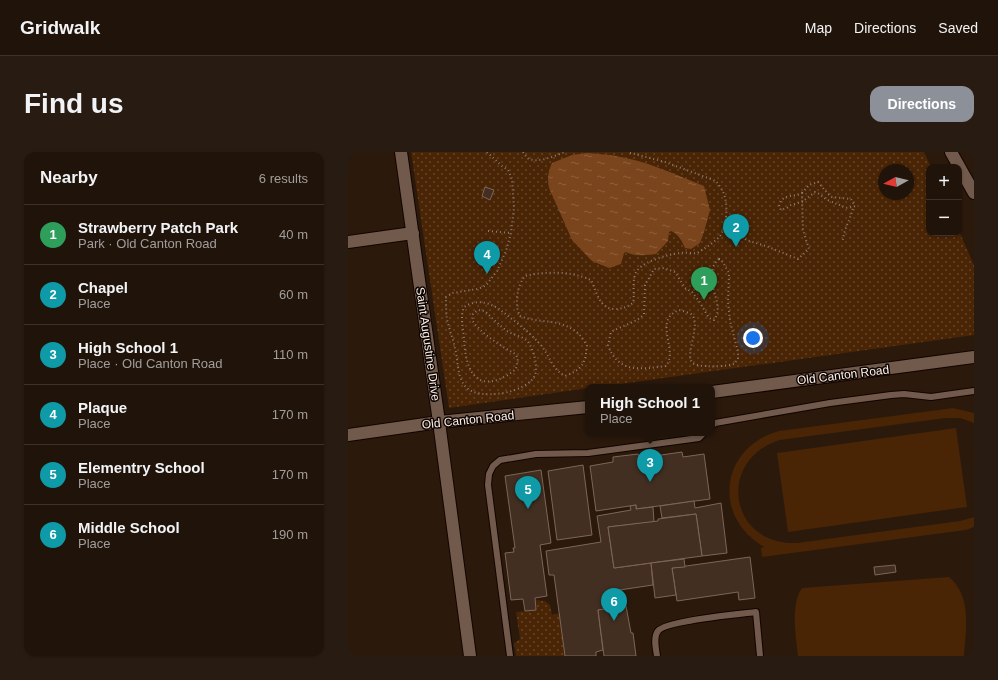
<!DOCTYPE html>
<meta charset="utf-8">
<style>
body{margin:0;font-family:Arial,sans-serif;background:#281c12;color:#f1f3f6}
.controls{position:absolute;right:12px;top:12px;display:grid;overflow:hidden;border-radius:8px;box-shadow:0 1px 3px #0004}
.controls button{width:36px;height:36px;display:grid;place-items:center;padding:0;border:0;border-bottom:1px solid #3d322a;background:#201309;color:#f1f3f6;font:20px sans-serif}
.compass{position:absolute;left:530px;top:12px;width:36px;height:36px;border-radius:50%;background:#201309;box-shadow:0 1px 3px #0004;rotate:262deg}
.you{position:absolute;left:405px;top:186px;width:14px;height:14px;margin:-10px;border:3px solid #fff;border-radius:50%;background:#1a73e8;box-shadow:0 0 0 6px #1a73e833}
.badge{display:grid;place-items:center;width:26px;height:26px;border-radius:50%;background:#8c9099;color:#fff;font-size:13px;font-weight:700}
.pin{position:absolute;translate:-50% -33px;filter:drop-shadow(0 1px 2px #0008)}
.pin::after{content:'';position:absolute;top:21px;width:14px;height:12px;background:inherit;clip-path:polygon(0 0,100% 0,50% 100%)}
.popup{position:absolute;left:237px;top:232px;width:130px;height:52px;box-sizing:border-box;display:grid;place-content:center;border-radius:8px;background:#201309;filter:drop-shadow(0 1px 3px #0005);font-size:13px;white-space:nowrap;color:#a29e9c}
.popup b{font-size:15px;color:#f1f3f6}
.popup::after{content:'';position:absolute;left:50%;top:100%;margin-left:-8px;border:8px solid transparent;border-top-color:#201309}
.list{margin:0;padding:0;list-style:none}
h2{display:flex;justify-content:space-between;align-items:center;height:52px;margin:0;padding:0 16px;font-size:17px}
h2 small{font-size:13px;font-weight:400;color:#a29e9c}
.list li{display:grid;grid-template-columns:26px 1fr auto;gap:12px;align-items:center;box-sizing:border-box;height:60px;padding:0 16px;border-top:1px solid #3d322a}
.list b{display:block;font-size:15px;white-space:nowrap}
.list p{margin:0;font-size:13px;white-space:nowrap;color:#a29e9c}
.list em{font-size:13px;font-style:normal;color:#a29e9c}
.map{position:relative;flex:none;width:626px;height:504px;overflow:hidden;border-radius:12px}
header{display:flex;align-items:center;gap:24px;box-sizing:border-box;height:56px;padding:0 20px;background:#201309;border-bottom:1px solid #3d322a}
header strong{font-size:19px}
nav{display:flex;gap:22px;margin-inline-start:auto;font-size:14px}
.intro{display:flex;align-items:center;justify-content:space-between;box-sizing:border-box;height:96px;padding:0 24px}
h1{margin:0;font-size:28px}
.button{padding:10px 18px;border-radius:12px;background:#8c9099;color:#fff;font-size:14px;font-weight:700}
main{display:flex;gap:24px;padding:0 24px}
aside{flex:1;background:#201309;border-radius:12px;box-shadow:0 1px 3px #0004}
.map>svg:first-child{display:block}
</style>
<header>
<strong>Gridwalk</strong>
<nav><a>Map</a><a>Directions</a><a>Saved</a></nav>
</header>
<div class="intro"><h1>Find us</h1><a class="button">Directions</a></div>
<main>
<aside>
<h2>Nearby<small>6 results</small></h2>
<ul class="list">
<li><span class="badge" style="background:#2e9e5b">1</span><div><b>Strawberry Patch Park</b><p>Park · Old Canton Road</p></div><em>40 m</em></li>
<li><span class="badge" style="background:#0f9aa8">2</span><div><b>Chapel</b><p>Place</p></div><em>60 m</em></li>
<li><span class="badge" style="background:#0f9aa8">3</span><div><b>High School 1</b><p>Place · Old Canton Road</p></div><em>110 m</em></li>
<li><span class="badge" style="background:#0f9aa8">4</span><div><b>Plaque</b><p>Place</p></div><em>170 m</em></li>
<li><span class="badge" style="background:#0f9aa8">5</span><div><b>Elementry School</b><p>Place</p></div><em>170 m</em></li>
<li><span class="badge" style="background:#0f9aa8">6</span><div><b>Middle School</b><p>Place</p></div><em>190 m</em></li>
</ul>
</aside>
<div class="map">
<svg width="626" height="504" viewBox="0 0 626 504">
<defs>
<pattern id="park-dots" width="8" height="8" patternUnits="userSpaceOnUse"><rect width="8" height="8" fill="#492405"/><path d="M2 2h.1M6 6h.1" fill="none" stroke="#644429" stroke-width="1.8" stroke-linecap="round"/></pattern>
<pattern id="water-ripples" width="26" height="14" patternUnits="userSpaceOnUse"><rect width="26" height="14" fill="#7a451c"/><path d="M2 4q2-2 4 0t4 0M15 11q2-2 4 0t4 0" fill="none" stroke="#8e603d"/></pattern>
</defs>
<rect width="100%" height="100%" fill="#2b190c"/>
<g fill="url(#park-dots)" fill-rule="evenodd">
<path d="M63 0H576L583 15H581V81H611V79L626 113V183L251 235H240V236L101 256ZM536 18H560V42H536Z"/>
<path d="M187 448 197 449 202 453 204 463 212 461 218 504H168L166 491 172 487 168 460 188 458Z"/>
</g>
<g fill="#492405">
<path d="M605 256 626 261V271L612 266H598L432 288C368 308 381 394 449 391L612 369 626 365V375L618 378 414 405 413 396 416 395C363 364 373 295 431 279Z"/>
<path d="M608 276 619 355 440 380 429 301Z"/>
<path d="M601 425C624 444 618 477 616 504H450C448 484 442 453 454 436Z"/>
</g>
<path fill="url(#water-ripples)" d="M239 1C248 2 258 2 267 4 296 8 329 23 356 34L362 58 356 80 352 91 343 97 337 96C334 89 331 83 323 79L321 80 320 89 308 102C298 103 287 105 278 100L276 101 273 112 261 116 244 109 224 88 201 36C199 26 200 20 204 11L224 3Z"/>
<g fill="#422f21" stroke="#7d6658">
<path d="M137 35 146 38 142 48 134 44Z"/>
<path d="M334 300 335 305 356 302 362 347 288 357V353L248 359 242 314 265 310V305L290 302 292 306Z"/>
<path d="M235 313 244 383 209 388 200 319Z"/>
<path d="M193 318 203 391 192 393 199 444 187 446 188 458 177 459 175 447 163 448 157 401 166 400 165 396H167L157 324Z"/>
<path d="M346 349 347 356 373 351 379 401 354 404 348 362 314 366 312 354Z"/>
<path d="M288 353V357L305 355 306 370 260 375 266 416 303 411 305 433 265 439 268 456 250 458 255 498 248 500V504H217L206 423H201L198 399 253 390 249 364 283 358 282 354Z"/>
<path d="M348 362 354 404 266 416 260 375 310 369V367Z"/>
<path d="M402 405 407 446 391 448 390 440 329 449 324 416Z"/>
<path d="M336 407 337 415 324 416 328 443 307 446 303 411Z"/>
<path d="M547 413 548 420 527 423 526 415Z"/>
<path d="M278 454 283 481H285L288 504H256L250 458Z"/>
</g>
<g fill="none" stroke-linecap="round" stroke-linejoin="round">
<defs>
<g id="lane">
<path d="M364 274 367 271 482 251 543 243 556 242 583 245 626 239"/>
<path d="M162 504 140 333 141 322 145 314 152 308 188 302 240 301 351 286 356 281"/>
<path d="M309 504C308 497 305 485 310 479 317 469 392 462 408 460L412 504"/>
</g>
<g id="street">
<path d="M53 0 91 270 122 504"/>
<path d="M603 0 626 41"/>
<path d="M0 90 65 81"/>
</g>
<g id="secondary">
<path d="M364 240 626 205"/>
<path d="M0 283 91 270 240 255"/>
</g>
</defs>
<use href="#lane" stroke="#130400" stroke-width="8"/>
<use href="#street" stroke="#130400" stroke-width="14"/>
<use href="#secondary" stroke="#130400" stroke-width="14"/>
<g stroke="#8f7f74" stroke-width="2" stroke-dasharray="1 3" stroke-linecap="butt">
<path d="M139 0 154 14 160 18 164 27 166 56 163 81 158 99 149 119 139 132 135 135 129 137 105 141 98 145C98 152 98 160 99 167 101 177 105 186 107 196 110 208 109 224 117 234 129 250 180 241 187 223 190 214 186 201 182 193 177 184 167 184 159 179 151 173 144 166 137 159L130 158 125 162 124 168C134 183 152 193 167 202L170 206 168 217C165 219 162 222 158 224 125 242 117 213 116 186 115 175 112 165 116 155 128 147 140 150 151 157 164 167 179 178 191 191 201 201 203 217 217 224 235 217 237 212 239 194 236 189 232 182 227 179 210 166 192 172 172 164 166 153 169 134 177 124 198 119 223 119 243 128 249 140 251 157 267 157 274 157 279 155 285 151 287 142 284 132 287 123 290 110 321 102 333 101 338 100 344 102 349 101 357 96 366 91 372 84 378 75 380 57 377 46 376 40 372 34 368 29L317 10 279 0"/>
<path d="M175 0 179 6C190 12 206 4 217 0"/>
<path d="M454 41 461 33 470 30 480 42 484 45 503 47 507 54 505 55C503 67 496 76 495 88"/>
<path d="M378 74 392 80 398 88 418 94 450 107 461 97 455 78 454 41C447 45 441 42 433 48L431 54 433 58 439 56 443 53 454 50 467 40C473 42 476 47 482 49 488 52 491 52 497 56L505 55"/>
<path d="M140 79 163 81"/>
<path d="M371 107H373L381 121 380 150 382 169 390 200V207L386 212C378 214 367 215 359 214 355 214 350 214 346 212 334 206 355 172 343 162 339 160 335 159 331 158 304 169 331 197 318 214 293 217 270 222 260 193L263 180C273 174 290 170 296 162L297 133 306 117 316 116 327 120 337 136 344 140 351 149 361 166 366 168C379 152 351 125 371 107Z"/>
</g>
<use href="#lane" stroke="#715a4c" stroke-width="6"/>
<use href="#street" stroke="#715a4c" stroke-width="12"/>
<use href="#secondary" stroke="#715a4c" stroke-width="12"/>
</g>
<g text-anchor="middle" stroke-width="3" stroke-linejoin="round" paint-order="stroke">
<g font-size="12" fill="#fef0e8" stroke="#0e0603">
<text transform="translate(80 192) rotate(82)" y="4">Saint Augustine Drive</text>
<text transform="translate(495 223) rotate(-7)" y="4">Old Canton Road</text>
<text transform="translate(120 268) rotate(-6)" y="4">Old Canton Road</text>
</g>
</g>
</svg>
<div class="controls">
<button>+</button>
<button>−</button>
</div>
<svg class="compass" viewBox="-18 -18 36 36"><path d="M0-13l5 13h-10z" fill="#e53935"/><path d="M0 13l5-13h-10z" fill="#a29e9c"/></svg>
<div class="you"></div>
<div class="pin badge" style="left:356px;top:148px;background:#2e9e5b">1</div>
<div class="pin badge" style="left:388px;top:95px;background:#0f9aa8">2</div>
<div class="pin badge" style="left:302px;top:330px;background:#0f9aa8">3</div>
<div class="popup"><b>High School 1</b>Place</div>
<div class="pin badge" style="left:139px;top:122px;background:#0f9aa8">4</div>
<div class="pin badge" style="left:180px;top:357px;background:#0f9aa8">5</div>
<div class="pin badge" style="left:266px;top:469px;background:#0f9aa8">6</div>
</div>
</main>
